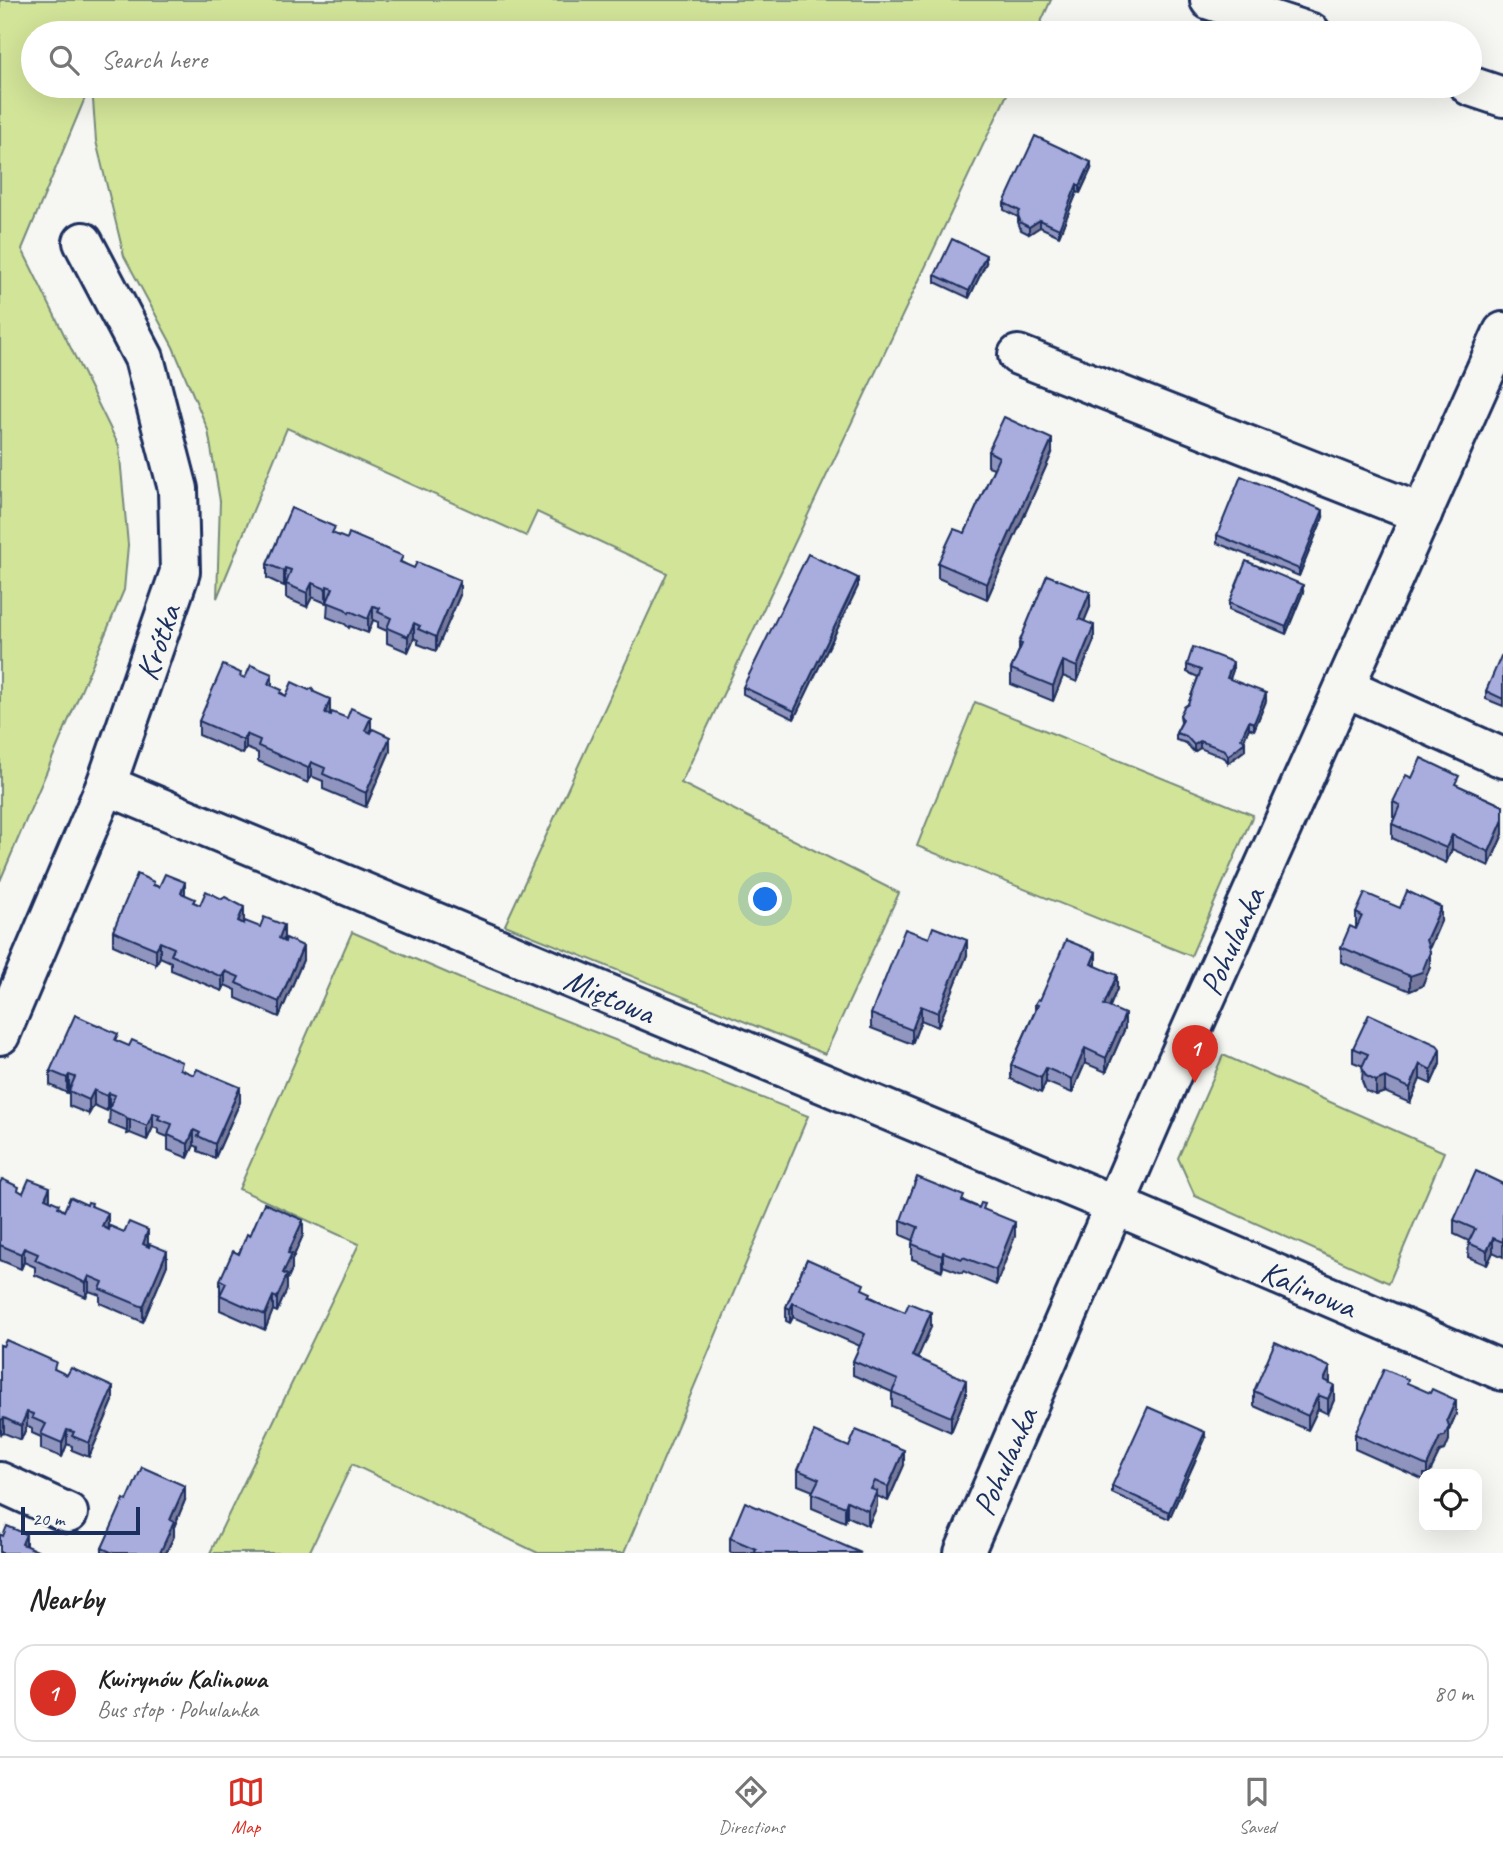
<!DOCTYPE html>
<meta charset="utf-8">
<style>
body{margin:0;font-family:Caveat,sans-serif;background:#f2f2f2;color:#222}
.controls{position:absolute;right:21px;bottom:21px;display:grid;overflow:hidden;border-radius:14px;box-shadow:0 7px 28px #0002}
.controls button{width:63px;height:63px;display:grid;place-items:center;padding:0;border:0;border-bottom:2px solid #e0e0e0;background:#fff;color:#222;font:35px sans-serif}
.scale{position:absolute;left:21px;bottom:18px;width:119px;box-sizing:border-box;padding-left:7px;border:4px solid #1b2f5e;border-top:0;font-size:19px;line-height:24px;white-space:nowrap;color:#1b2f5e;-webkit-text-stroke:5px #f6f6f2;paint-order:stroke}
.you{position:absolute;left:766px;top:900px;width:24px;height:24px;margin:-18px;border:5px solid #fff;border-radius:50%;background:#1a73e8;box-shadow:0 0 0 10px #1a73e833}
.badge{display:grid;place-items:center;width:46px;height:46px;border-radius:50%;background:#d93025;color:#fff;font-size:23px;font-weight:700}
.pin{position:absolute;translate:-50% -58px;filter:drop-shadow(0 2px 4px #0008)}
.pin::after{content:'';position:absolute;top:37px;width:24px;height:21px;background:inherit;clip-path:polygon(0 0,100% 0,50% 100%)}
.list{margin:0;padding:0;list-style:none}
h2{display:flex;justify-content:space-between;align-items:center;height:91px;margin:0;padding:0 28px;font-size:30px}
h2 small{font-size:23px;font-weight:400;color:#767676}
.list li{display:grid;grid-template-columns:46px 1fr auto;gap:21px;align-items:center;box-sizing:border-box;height:98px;margin:0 14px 14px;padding:0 14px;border:2px solid #e0e0e0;border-radius:21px}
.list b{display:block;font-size:26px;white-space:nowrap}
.list p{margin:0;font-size:23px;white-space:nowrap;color:#767676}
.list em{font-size:23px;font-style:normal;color:#767676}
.icon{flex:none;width:38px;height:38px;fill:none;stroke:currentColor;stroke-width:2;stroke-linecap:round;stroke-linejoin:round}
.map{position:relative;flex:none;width:1503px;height:1553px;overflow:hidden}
.search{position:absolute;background:#fff;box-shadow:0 7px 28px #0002;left:21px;right:21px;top:21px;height:77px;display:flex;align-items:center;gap:18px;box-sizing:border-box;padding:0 24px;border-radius:38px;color:#767676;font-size:26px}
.sheet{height:203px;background:#fff}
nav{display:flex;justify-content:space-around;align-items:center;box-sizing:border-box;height:98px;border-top:2px solid #e0e0e0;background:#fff;font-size:19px;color:#767676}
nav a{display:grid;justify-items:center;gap:4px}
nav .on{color:#d93025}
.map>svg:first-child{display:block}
</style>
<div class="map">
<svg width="1503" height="1553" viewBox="0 0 1503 1553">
<rect width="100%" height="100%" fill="#f6f6f2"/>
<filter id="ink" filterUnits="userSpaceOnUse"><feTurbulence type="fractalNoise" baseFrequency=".0143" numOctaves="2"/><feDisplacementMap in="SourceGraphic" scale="14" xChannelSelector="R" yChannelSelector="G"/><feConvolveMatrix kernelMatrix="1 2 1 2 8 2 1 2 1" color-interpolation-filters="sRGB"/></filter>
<g filter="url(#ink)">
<g fill="#d2e498" stroke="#768a7b" stroke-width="2">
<path d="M0 0H1051L1036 33H33V86H90L22 249 119 446 128 545 124 590 0 881Z"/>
<path d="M92 86H1011L681 783 899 893 825 1054 505 925 667 573 537 512 526 536 287 428 217 598 220 501 208 430 173 347 124 256 96 141Z"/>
<path d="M975 702 1253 815 1191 956 917 846Z"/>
<path d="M352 932 475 985 808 1116 624 1553H538L352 1464 309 1553H210L359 1244 239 1189Z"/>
<path d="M1223 1055 1444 1152 1389 1283 1195 1196 1178 1158Z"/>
</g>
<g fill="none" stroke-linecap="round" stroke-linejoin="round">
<defs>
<g id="minor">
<path d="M1210 0 1311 33"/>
<path d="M1470 86 1503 97"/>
<path d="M1018 355 1422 514"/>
<path d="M1345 687 1503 758"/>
<path d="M106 785 1115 1205 1503 1371"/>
<path d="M0 1035 106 785 180 572 178 489 144 358 83 242"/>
<path d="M0 1482 68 1513"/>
<path d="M964 1553 1172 1073 1503 332"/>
</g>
</defs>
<use href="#minor" stroke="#1b2f5e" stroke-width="44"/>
<use href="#minor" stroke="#f6f6f2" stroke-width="38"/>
</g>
<g fill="#9095bf" stroke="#1b2f5e" stroke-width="2">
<path d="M1091 169 1080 193 1077 192 1059 236 1040 227 1029 234 1021 230 1018 222V217L1004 210V203Z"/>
<path d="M986 263 969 298 935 282V275Z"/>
<path d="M988 451 1052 453 987 599 938 578V563L965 533 994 468 988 466Z"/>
<path d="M1323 517 1299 576 1217 543V535Z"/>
<path d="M335 535 403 563 460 595 436 651 418 644V640L414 638 408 652 387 643V631L378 627V622L373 620 368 633 350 626 349 628 345 624 327 617 328 601 326 603 312 597 307 607 286 598V583L285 582 284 586 267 578V564Z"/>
<path d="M858 586 794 719 743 694V687Z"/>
<path d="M1303 592 1286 634 1229 610V603Z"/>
<path d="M1090 607 1084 621 1094 640 1077 682 1063 676 1053 701 1011 684V669L1019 651V643Z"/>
<path d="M1503 657V706L1486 699V691Z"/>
<path d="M1187 665 1233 670 1230 679 1266 701 1254 730 1249 728 1243 741 1245 750 1228 763 1225 758 1200 748 1194 752 1186 743 1176 740V733L1181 723 1180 715 1188 704 1198 677 1187 672Z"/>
<path d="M241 677 272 686 286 696 309 690 314 692 330 713V715L371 731 370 732 390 751 366 807 323 789V781L311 776 308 783 258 761V753L246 748 243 754 199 735V721Z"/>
<path d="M1412 778 1459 786 1503 806V834L1489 866 1452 849 1446 863 1392 838V824L1395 817H1393V802Z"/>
<path d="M154 885 185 895 195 903 244 922 243 923 284 940 283 941 303 960 279 1017 236 998V990L225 985 222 991 171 970V962L160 957 156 964 113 945V931Z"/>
<path d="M1400 908 1441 921 1429 949 1430 967 1422 986 1410 991 1341 962V947L1356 928V913Z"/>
<path d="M929 938 967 955 938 1027 921 1020 912 1044 871 1028V1014Z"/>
<path d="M1096 966 1117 989 1110 1007 1125 1028 1106 1072 1085 1063 1072 1093 1046 1082 1041 1093 1011 1079V1065L1035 1011V1004L1040 1000Z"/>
<path d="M118 1042 182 1070 240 1102 215 1158 198 1151V1147L194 1145 188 1158 168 1150V1137L158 1133V1129L153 1127 147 1140 130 1133 127 1134 126 1131 109 1124 110 1108 109 1107 107 1111 94 1105 89 1114 69 1106V1090L67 1093 50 1085V1071Z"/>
<path d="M1353 1048 1440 1064 1431 1084 1420 1079 1410 1103 1385 1092 1376 1095 1366 1091 1362 1081 1363 1066 1353 1062Z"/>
<path d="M0 1183 23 1193 50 1200 64 1211 92 1206 108 1228 107 1229 148 1245V1246L167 1265 143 1322 100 1303V1295L89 1291 86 1297 35 1275V1267L24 1262 21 1269 0 1260Z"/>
<path d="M1503 1184V1257L1493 1252 1487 1265 1468 1257 1469 1241 1454 1234V1220Z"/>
<path d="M964 1201 985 1210 1015 1236 996 1285 963 1271 962 1273 943 1266 942 1271 912 1259V1244L913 1240 901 1235V1220Z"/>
<path d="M303 1235 292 1260V1269L287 1280V1289L277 1312 273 1310 265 1330 220 1310V1280L250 1236Z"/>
<path d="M807 1259 864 1291 871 1297 931 1327 917 1358 966 1395 951 1432 892 1406V1392L853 1375V1361L860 1346 793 1317 790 1323 786 1321V1307Z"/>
<path d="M0 1345 56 1370 113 1401 89 1457 72 1450V1446L67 1444 62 1457 41 1449V1437L32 1433V1429L27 1426 21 1440 4 1433 1 1434 0 1433Z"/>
<path d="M1329 1383 1334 1400 1328 1414 1318 1409 1308 1430 1254 1406V1391Z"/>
<path d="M1456 1414 1449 1430V1440L1445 1450 1440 1451 1429 1474H1424V1480L1355 1449V1434Z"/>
<path d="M1205 1439 1169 1519 1112 1493V1486Z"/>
<path d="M849 1447 904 1465 888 1501 877 1496V1506L868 1526 847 1516 845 1522 812 1508V1493L813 1491 798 1485V1470Z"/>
<path d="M185 1500 174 1527V1536L166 1553H102V1548L127 1501Z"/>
<path d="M730 1538 861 1553H732L730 1552Z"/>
</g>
<g fill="#76799b" stroke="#1b2f5e" stroke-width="2">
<path d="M1091 162V169L1080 193V186Z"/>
<path d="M1077 184V192L1059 236V229Z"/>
<path d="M1040 220V227L1029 234V227Z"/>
<path d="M986 255V263L969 298V291Z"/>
<path d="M1052 439V453L987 599V584Z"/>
<path d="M1323 510V517L1299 576V569Z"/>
<path d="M285 568V582L284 586V571Z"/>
<path d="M858 578V586L794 719V711Z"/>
<path d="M460 580V595L436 651V637Z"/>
<path d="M312 583V597L307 607V593Z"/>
<path d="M1303 585V592L1286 634V627Z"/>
<path d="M327 586V601L326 603V589Z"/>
<path d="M1090 592V607L1079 634V619Z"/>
<path d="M373 606V620L368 633V619Z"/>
<path d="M414 623V638L408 652V637Z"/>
<path d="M1094 625V640L1077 682V667Z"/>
<path d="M1063 661V676L1053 701V686Z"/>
<path d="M1233 662V670L1227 686V678Z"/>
<path d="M272 674V688L268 684Z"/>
<path d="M1266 693V701L1254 730V723Z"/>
<path d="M330 699V713L325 727V713Z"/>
<path d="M371 717V731L365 744V730Z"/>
<path d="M1249 721V728L1242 745 1245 742V750L1228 763V756L1241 738Z"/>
<path d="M246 734V748L243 754V740Z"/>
<path d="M390 737V751L366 807V793Z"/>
<path d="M1200 741V748L1194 752V745Z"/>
<path d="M311 762V776L308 783V768Z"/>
<path d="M1503 820V834L1489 866V852Z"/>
<path d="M1452 835V849L1446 863V848Z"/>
<path d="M185 882V897L181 893Z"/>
<path d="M244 907V922L238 936V921Z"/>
<path d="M1441 907V921L1426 955V940Z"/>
<path d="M284 925V940L279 953V938Z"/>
<path d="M967 940V955L938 1027V1013Z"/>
<path d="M160 942V957L156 964V949Z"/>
<path d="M303 946V960L279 1017V1002Z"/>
<path d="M1096 952V967L1091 964Z"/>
<path d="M1430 952V967L1422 986 1410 991V976Z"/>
<path d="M225 971V985L222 991V977Z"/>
<path d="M1117 975V989L1104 1019V1005Z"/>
<path d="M921 1006V1020L912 1044V1030Z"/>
<path d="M1125 1014V1028L1106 1072V1058Z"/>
<path d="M1085 1048V1063L1072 1093V1079Z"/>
<path d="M1440 1049V1064L1431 1084V1070Z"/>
<path d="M1420 1064V1079L1410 1103V1088Z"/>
<path d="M1046 1068V1082L1041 1093V1078Z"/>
<path d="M69 1075V1089L67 1093V1078Z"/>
<path d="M1385 1077V1092L1376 1095V1081Z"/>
<path d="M240 1087V1102L215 1158V1144Z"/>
<path d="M94 1090V1105L89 1114V1100Z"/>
<path d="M109 1093V1107L107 1111V1096Z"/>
<path d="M153 1113V1127L147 1140V1126Z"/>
<path d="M130 1119V1133L127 1134V1120Z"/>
<path d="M194 1130V1145L188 1158V1144Z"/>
<path d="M50 1187V1202L45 1198Z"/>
<path d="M108 1213V1228L102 1241V1226Z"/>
<path d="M303 1220V1235L292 1260V1269L287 1280V1289L277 1312V1298L288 1253Z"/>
<path d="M1015 1222V1236L996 1285V1270Z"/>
<path d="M148 1230V1245L143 1259V1244Z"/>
<path d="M1493 1238V1252L1487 1265V1251Z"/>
<path d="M24 1248V1262L21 1269V1254Z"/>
<path d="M167 1251V1265L143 1322V1307Z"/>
<path d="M943 1252V1266L942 1271V1256Z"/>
<path d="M89 1276V1291L86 1297V1283Z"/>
<path d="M273 1296V1310L265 1330V1315Z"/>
<path d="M793 1303V1317L790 1323V1309Z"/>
<path d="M931 1312V1327L912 1371V1356Z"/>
<path d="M1330 1367V1382L1324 1395V1380Z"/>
<path d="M966 1380V1395L951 1432V1417Z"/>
<path d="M1334 1385V1400L1328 1414V1399Z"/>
<path d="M113 1387V1401L89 1457V1443Z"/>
<path d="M1318 1395V1409L1308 1430V1416Z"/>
<path d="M1456 1400V1414L1449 1430V1440L1445 1450 1440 1451 1429 1474H1427V1466Z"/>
<path d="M27 1412V1426L21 1440V1426Z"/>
<path d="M4 1418V1433L1 1434V1420Z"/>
<path d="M67 1430V1444L62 1457V1443Z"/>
<path d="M1205 1432V1439L1169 1519V1512Z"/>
<path d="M904 1450V1465L888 1501V1487Z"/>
<path d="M185 1486V1500L174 1527V1536L166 1553H160L170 1520Z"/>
<path d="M877 1491V1506L868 1526V1511Z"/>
<path d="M847 1501V1516L845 1522V1507Z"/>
<path d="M26 1534V1548L22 1544Z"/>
</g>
<g fill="#a8adde" stroke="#1b2f5e" stroke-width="2">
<path d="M1035 136 1091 162 1080 186 1077 184 1059 229 1040 220 1029 227 1021 223 1018 215 1020 211 1004 203Z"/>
<path d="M952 239 986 255 969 291 935 275Z"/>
<path d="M1004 417 1052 439 987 584 938 563 954 529 965 533 999 457 988 451Z"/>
<path d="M1241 476 1323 510 1299 569 1217 535Z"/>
<path d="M291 508 335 527 332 533 347 539 349 533 403 556 400 562 414 568 417 562 460 580 436 637 418 629 420 626 414 623 408 637 387 628 391 618 378 612 380 608 373 606 368 619 350 611 349 613 345 609 327 602 333 588 327 586 326 589 312 583 307 593 286 584 291 570 285 568 284 571 267 564Z"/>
<path d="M808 554 858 578 794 711 743 687Z"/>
<path d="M1246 561 1303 585 1286 627 1229 603Z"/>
<path d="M1047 575 1090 592 1079 619 1094 625 1077 667 1063 661 1053 686 1011 669 1022 644 1019 643Z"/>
<path d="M1193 647 1233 662 1227 678 1266 693 1254 723 1249 721 1241 738 1245 742 1228 756 1225 750 1200 741 1194 745 1186 736 1176 733 1183 720 1180 715 1184 707 1188 704 1201 670 1187 665Z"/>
<path d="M1501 656 1503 657V699L1486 691Z"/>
<path d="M223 665 241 673 240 676 245 678 251 665 272 674 268 684 282 690 280 693 286 696 292 682 309 690 312 688 314 692 330 699 325 713 331 715 332 712 347 718 351 708 371 717 365 730 371 733 373 729 390 737 366 793 323 774 325 768 311 762 308 768 258 746 260 740 246 734 243 740 199 721Z"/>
<path d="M1421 758 1459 776 1455 784 1503 806V820L1489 852 1452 835 1446 848 1392 824 1400 805 1393 802 1406 775 1412 778Z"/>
<path d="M137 874 154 882 153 885 159 887 165 874 185 882 181 893 195 899 193 902 200 905 206 891 222 899 225 897 244 907 238 921 244 924 245 921 260 927 264 917 284 925 279 938 285 942 286 938 303 946 279 1002 236 983 239 977 225 971 222 977 171 955 174 948 160 942 156 949 113 931Z"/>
<path d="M1407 891 1441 907 1426 940 1430 952 1422 972 1410 976 1341 947 1350 926 1356 929 1362 916 1356 913 1365 893 1400 908Z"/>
<path d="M933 927 967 940 938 1013 921 1006 912 1030 871 1014 905 929 929 938Z"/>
<path d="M1066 940 1096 952 1091 964 1117 975 1104 1005 1125 1014 1106 1058 1085 1048 1072 1079 1046 1068 1041 1078 1011 1065 1038 1005 1035 1004 1038 999 1040 1000Z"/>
<path d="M1369 1014 1437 1045 1440 1049 1431 1070 1420 1064 1410 1088 1385 1077 1376 1081 1366 1076 1362 1067 1368 1054 1353 1048Z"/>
<path d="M75 1015 118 1034 115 1040 129 1046 132 1040 182 1062 180 1069 194 1075 197 1069 240 1087 215 1144 198 1136 200 1133 194 1130 188 1144 168 1135 172 1124 158 1119 160 1115 153 1113 147 1126 130 1119 127 1120 126 1117 109 1109 115 1095 109 1093 107 1096 94 1090 89 1100 69 1091 75 1077 69 1075 67 1078 50 1071Z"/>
<path d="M1476 1171 1503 1184V1242L1493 1238 1487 1251 1468 1243 1475 1229 1454 1220Z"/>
<path d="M917 1177 964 1196 962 1201 979 1208 981 1203 985 1204 983 1209 1015 1222 996 1270 963 1257 962 1259 943 1252 942 1256 912 1244 918 1227 901 1220Z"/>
<path d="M2 1179 19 1187 18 1190 23 1193 29 1179 50 1187 45 1198 59 1204 58 1207 64 1211 70 1197 87 1205 88 1202 92 1203 91 1206 108 1213 102 1226 109 1230 110 1226 124 1232 129 1222 148 1230 143 1244 149 1247 150 1244 167 1251 143 1307 100 1289 103 1282 89 1276 86 1283 35 1260 38 1254 24 1248 21 1254 0 1245V1183Z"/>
<path d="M264 1203 303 1220 288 1253 292 1254 283 1273 287 1275 277 1298 273 1296 265 1315 220 1295 226 1283 220 1280 233 1251 239 1254 247 1234 250 1236Z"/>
<path d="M807 1259 864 1284 862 1289 871 1293 869 1297 905 1312 909 1303 931 1312 912 1356 966 1380 951 1417 892 1392 898 1380 853 1361 865 1334 793 1303 790 1309 786 1307Z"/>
<path d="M6 1340 56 1362 54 1369 67 1375 71 1368 113 1387 89 1443 72 1436 74 1432 67 1430 62 1443 41 1434 46 1424 32 1418 33 1414 27 1412 21 1426 4 1418 1 1420 0 1419V1345L3 1346Z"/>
<path d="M1275 1342 1330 1367 1324 1380 1334 1385 1328 1399 1318 1395 1308 1416 1254 1391Z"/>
<path d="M1384 1369 1408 1379 1407 1383 1430 1393 1432 1389 1456 1400 1447 1420 1449 1426 1445 1436 1440 1437 1427 1466 1355 1434Z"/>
<path d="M1148 1407 1205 1432 1169 1512 1112 1486Z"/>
<path d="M856 1430 904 1450 888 1487 875 1481 871 1489 877 1491 868 1511 847 1501 845 1507 812 1493 819 1479 798 1470 814 1432 849 1447Z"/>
<path d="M142 1467 185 1486 170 1520 174 1522 160 1553H113L102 1548 124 1499 127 1501Z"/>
<path d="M745 1502 861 1553H754L756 1549 730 1538Z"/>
<path d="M7 1526 26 1534 22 1544 42 1553H0V1534L3 1536Z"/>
</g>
</g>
<g text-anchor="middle" stroke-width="5" stroke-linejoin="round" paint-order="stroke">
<g font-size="33" fill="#1b2f5e" stroke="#f6f6f2">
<text transform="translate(157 642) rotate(-71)" y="12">Krótka</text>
<text transform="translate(1231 941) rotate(-66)" y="12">Pohulanka</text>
<text transform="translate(610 995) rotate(23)" y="12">Miętowa</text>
<text transform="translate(1309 1288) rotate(23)" y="12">Kalinowa</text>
<text transform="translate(1004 1461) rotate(-66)" y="12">Pohulanka</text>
</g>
</g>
</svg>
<div class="controls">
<button><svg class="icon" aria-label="locate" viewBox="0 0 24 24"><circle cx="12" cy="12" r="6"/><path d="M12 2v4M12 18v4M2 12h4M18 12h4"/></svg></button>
</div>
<div class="scale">20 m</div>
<div class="you"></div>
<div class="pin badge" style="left:1195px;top:1083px">1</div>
<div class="search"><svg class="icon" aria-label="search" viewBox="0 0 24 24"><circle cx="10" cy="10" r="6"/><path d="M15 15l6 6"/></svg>Search here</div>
</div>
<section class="sheet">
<h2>Nearby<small></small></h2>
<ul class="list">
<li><span class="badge">1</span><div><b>Kwirynów Kalinowa</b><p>Bus stop · Pohulanka</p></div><em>80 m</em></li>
</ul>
</section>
<nav>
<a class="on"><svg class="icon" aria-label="map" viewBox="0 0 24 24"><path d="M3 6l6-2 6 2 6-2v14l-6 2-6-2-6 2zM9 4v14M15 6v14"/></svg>Map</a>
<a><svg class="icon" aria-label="directions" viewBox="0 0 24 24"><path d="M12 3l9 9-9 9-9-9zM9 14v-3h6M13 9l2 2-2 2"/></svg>Directions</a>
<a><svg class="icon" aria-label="saved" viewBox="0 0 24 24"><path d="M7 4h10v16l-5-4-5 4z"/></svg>Saved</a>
</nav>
